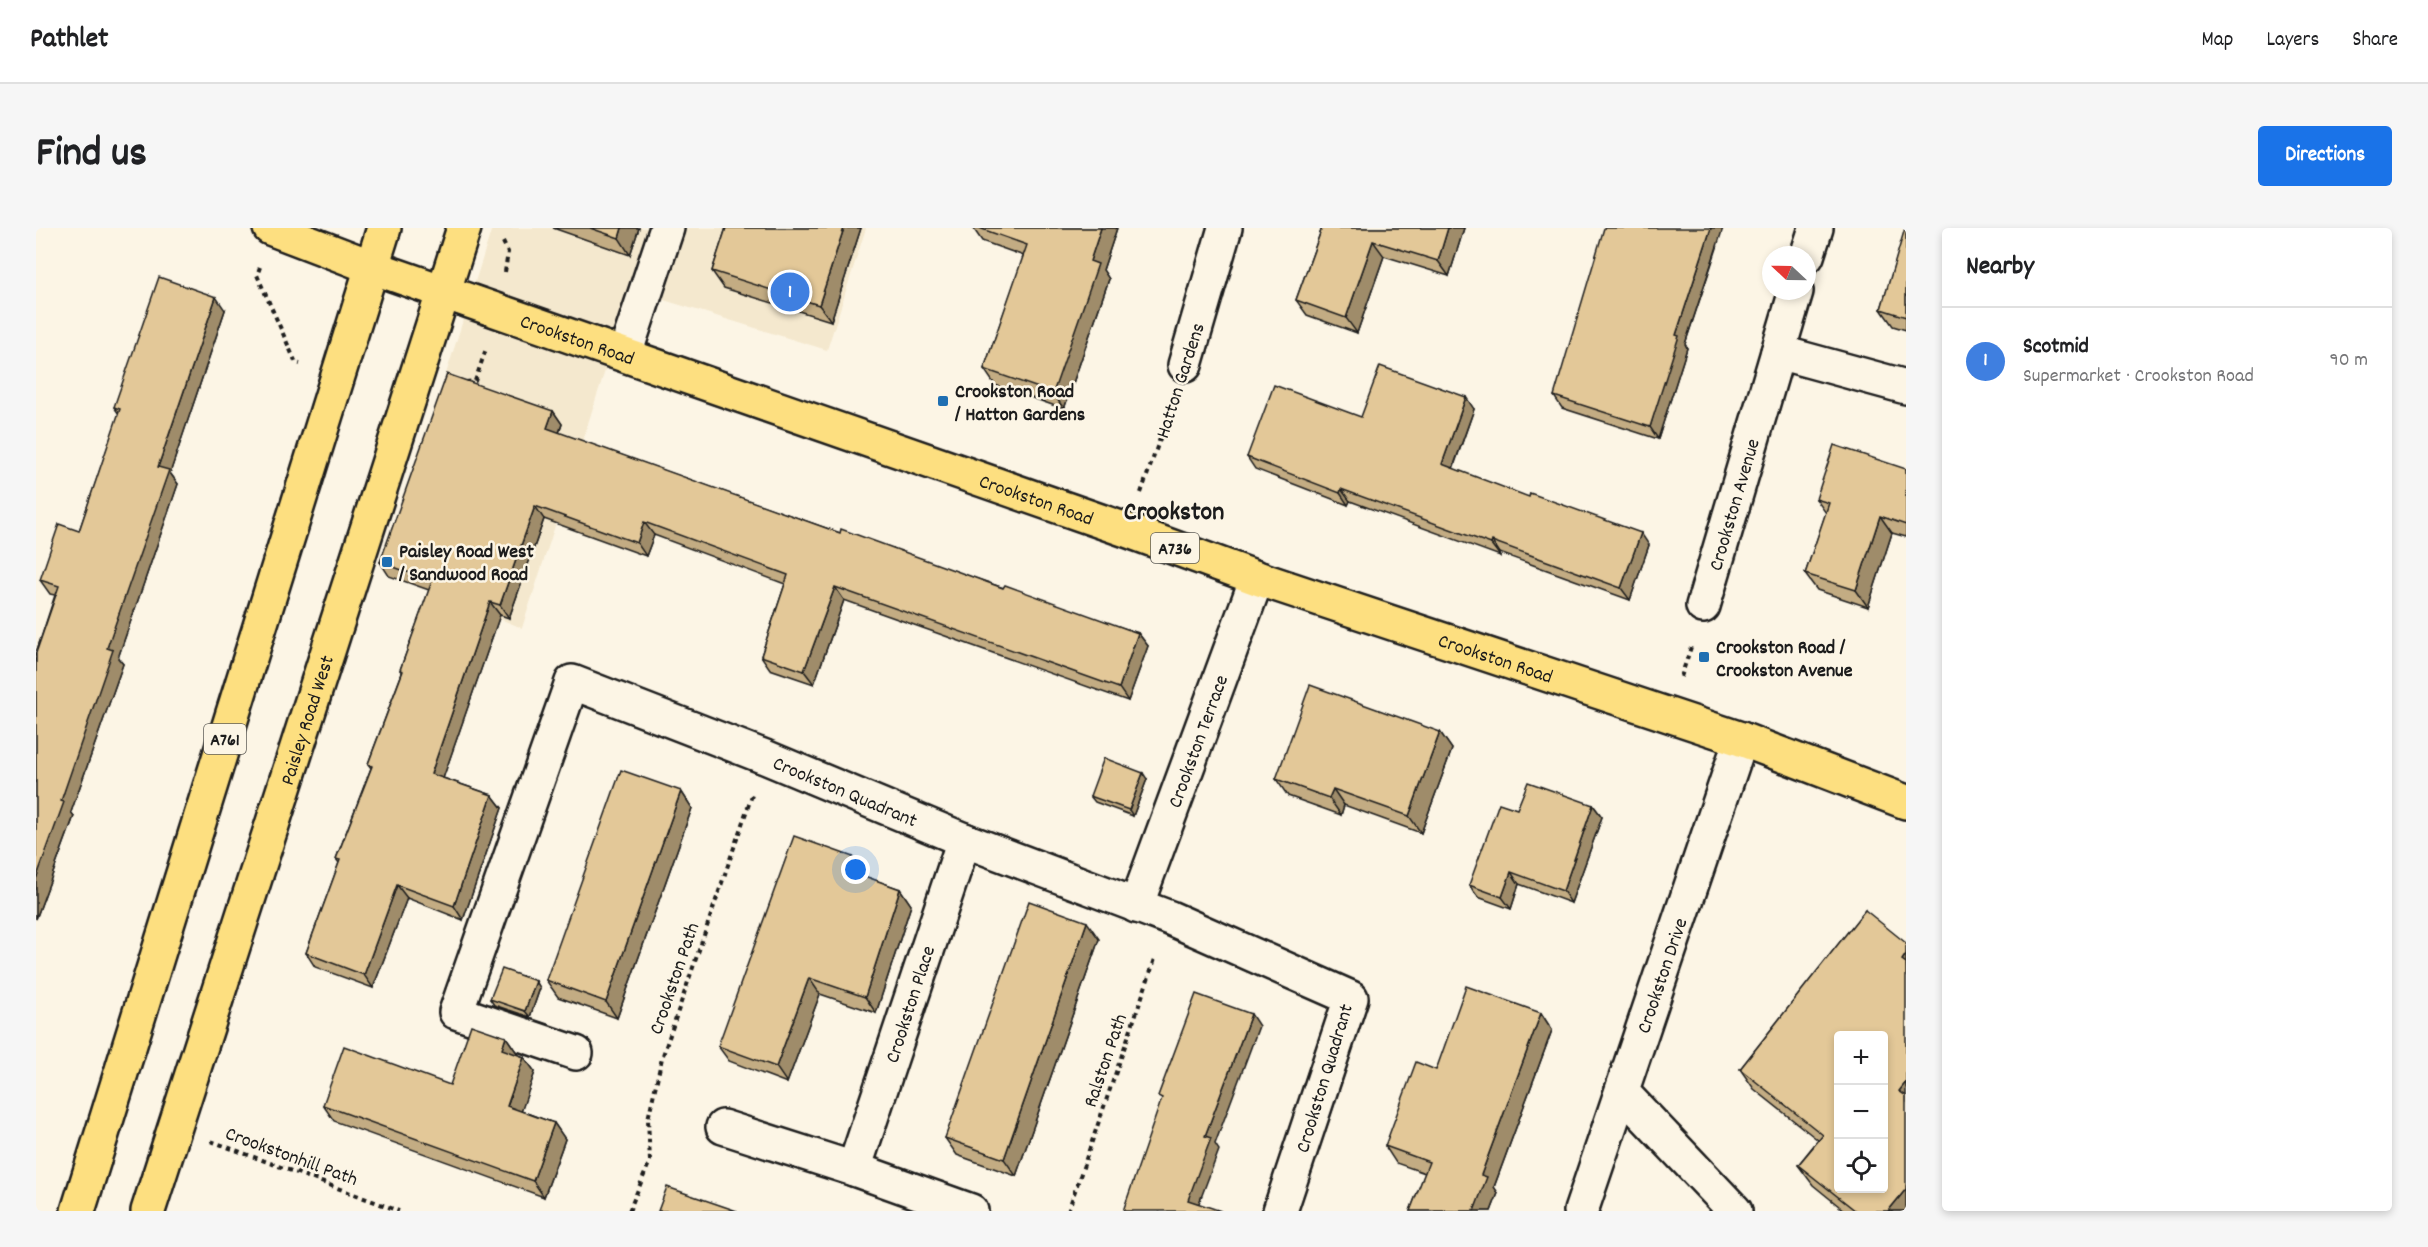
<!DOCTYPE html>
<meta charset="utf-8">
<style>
body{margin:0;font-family:Dekko,sans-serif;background:#f6f6f6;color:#202124}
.controls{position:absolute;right:18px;bottom:18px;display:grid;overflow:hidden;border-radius:6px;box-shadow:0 3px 9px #0003}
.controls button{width:54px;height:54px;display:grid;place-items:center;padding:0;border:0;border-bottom:2px solid #e0e0e0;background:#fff;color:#202124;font:30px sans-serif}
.compass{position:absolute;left:1726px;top:18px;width:54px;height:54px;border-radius:50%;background:#fff;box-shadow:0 3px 9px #0003;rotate:292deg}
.you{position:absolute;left:820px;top:642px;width:21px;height:21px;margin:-15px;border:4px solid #fff;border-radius:50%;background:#1a73e8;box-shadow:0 0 0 9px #1a73e833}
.badge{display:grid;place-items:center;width:39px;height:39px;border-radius:50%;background:#1a73e8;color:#fff;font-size:20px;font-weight:700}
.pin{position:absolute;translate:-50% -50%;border:3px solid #fff;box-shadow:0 2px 6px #0006}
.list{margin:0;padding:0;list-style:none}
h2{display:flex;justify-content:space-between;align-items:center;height:78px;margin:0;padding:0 24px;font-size:26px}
h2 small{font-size:20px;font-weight:400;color:#757577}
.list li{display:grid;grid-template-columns:39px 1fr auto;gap:18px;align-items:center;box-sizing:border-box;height:108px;padding:0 24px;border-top:2px solid #e0e0e0}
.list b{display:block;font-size:22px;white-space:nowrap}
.list p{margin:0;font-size:20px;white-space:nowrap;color:#757577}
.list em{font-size:20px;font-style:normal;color:#757577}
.icon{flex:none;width:33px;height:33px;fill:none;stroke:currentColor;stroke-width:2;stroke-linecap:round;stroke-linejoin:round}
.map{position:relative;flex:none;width:1870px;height:983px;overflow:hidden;border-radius:6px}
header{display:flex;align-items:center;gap:36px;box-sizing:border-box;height:84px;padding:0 30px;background:#fff;border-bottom:2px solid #e0e0e0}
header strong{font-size:28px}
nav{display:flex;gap:33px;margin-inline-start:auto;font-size:21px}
.intro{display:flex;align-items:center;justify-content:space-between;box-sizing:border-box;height:144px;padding:0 36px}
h1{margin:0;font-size:42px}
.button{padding:15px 27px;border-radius:6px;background:#1a73e8;color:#fff;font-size:21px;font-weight:700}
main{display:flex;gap:36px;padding:0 36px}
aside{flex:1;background:#fff;border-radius:6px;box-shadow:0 3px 9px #0003}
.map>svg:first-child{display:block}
</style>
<header>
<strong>Pathlet</strong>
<nav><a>Map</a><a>Layers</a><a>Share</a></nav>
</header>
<div class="intro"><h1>Find us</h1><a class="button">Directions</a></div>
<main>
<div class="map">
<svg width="1870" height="983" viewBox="0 0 1870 983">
<rect width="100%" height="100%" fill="#fcf5e5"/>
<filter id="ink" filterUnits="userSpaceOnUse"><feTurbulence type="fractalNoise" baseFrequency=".0167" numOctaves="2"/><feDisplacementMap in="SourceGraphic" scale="12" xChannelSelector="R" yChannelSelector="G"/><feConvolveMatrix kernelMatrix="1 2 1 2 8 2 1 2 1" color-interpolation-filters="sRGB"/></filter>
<g filter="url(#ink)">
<path fill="#f4e8ce" d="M456 0H830L791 122 595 62 486 400 348 343Z"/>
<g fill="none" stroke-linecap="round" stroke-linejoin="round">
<defs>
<g id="minor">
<path d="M1771 28 1780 0"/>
<path d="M1742 124 1870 159"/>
<path d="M589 126 631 0"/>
<path d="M1149 137 1189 0"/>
<path id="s1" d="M1667 378 1760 63"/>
<path d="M928 612 818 941 935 983"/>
<path id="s2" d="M1100 678 1221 350"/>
<path id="s3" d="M540 825 420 784 536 454 729 529 928 612 1134 690 1315 770 1244 983"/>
<path d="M1586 864 1699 983"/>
<path d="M687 899 818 941"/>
<path id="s4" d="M1545 983 1705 511"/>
</g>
<g id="major">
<path id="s5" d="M234 0 336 39 1093 303 1221 350 1705 511 1870 574"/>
<path d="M42 983 348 0"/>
<path id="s6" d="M112 983 428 0"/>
</g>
</defs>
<use href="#minor" stroke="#1c1c1c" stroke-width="38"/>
<use href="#major" stroke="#1c1c1c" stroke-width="38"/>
<g stroke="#1c1c1c" stroke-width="4" stroke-dasharray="4.5 4.5" stroke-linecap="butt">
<path d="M467 14 472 24 469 44"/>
<path d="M224 39 221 47 260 135 264 136"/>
<path d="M430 154 439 153 450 121"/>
<path d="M1105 265 1137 173"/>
<path d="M1645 449 1656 416"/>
<path d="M175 913 363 983"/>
<path d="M593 983 614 933 612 891 626 830 716 567"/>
<path d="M1032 983 1120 728"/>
</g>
<use href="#minor" stroke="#fcf5e5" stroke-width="33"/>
<use href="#major" stroke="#fddf80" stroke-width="33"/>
</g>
<g fill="#c3ac83" stroke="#1c1c1c" stroke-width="1.5">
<path d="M517 0H603L594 27Z"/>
<path d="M690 0H825L795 93 688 60 676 43Z"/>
<path d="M937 0H1081L1067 42 1073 51 1028 181 959 157 948 141 988 28 946 13Z"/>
<path d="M1286 0H1428L1413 48 1348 28 1321 105 1271 87 1260 72Z"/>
<path d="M1870 0V102L1857 98 1845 81Z"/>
<path d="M1681 20 1649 116 1651 120 1622 211 1526 180 1518 168Z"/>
<path d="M189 82 134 245 142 256 82 430 87 436 35 584 38 588 0 691V425L19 367 14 366 4 352 43 303 83 186 78 179Z"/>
<path d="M1438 181 1417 241 1613 317 1594 372 1464 325V328L1314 273 1312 277 1219 241 1211 229 1325 189Z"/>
<path d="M517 183 526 196 523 205 804 305 1102 405 1112 418 1092 473 808 372 778 456 734 441 725 428 749 356 618 307 610 328 508 291 473 390 464 387 407 550 456 567 466 580 427 692 371 670 337 760 279 739 270 725 303 635 300 631 335 540 332 536 366 445 364 442 393 362 353 348 344 334Z"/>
<path d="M1870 241V309L1856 305 1832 379 1781 362 1769 346 1790 285 1780 271Z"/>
<path d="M1404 504 1416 521 1385 605 1308 577 1305 587 1252 568 1240 551Z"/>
<path d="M1111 551 1097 588 1059 574 1054 568Z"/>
<path d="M645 563 656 580 581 790 522 769 510 752Z"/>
<path d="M1557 577 1566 589 1535 675 1483 656 1475 681 1442 669 1433 657 1481 581Z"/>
<path d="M828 645 827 648 864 661 875 677 840 785 784 766 751 855 693 833 682 818Z"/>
<path d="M1829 682 1870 983H1809L1777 957 1762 937 1782 912 1718 861 1704 841Z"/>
<path d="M1063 711 980 948 921 927 909 910Z"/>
<path d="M500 753 504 760 494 789 458 777 454 771Z"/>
<path d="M1505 785 1516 802 1458 959 1462 965 1455 983H1374L1389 945 1360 935 1349 918 1400 842Z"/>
<path d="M470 809 481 825V826L488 829 499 844 485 883 518 895 529 911 508 969 298 893 287 877 414 857Z"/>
</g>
<g fill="#9f8c6a" stroke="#1c1c1c" stroke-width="1.5">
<path d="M586 0H603L594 27 583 10Z"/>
<path d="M808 0H825L795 93 783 77Z"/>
<path d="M1065 0H1081L1067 42 1073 51 1028 181 1017 165 1054 33Z"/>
<path d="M1412 0H1428L1413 48 1402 33Z"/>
<path d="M1675 0H1687L1649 116 1651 120 1622 211 1614 199 1640 107Z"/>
<path d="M1337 13 1348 28 1321 105 1310 90Z"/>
<path d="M180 69 189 82 134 245 142 256 82 430 87 436 35 584 38 588 0 691V651L25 573 71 420 122 239Z"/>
<path d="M1430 169 1438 181 1414 248 1406 236Z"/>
<path d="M517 183 526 196 520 213 511 200Z"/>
<path d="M1305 261 1314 273 1312 277 1304 265Z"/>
<path d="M499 278 508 291 473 390 464 377Z"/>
<path d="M1844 288 1856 305 1832 379 1820 362Z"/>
<path d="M608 294 618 307 610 328 601 315Z"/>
<path d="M1605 305 1613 317 1594 372 1585 360Z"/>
<path d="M1456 313 1464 325V328L1455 316Z"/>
<path d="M799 359 808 372 778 456 768 443Z"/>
<path d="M454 374 464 387 404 559 395 546Z"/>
<path d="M1102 405 1112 418 1092 473 1083 460Z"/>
<path d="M1404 504 1416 521 1385 605 1373 588Z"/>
<path d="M1107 545 1111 551 1097 588 1093 582Z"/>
<path d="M1297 561 1308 577 1305 587 1293 570Z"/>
<path d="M645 563 656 580 581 790 570 774Z"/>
<path d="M456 567 466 580 427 692 418 678Z"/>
<path d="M1557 577 1566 589 1535 675 1527 663Z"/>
<path d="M817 629 828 645 823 658 812 642Z"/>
<path d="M1475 644 1483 656 1475 681 1466 669Z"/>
<path d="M361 657 371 670 337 760 328 747Z"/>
<path d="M864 661 875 677 840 785 829 769Z"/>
<path d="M1051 694 1063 711 980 948 968 931Z"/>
<path d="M1870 726V738L1866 732Z"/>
<path d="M773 750 784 766 751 855 740 839Z"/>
<path d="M500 753 504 760 494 789 489 783Z"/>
<path d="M1505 785 1516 802 1458 959 1462 965 1455 983H1438L1445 947Z"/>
<path d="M1215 786 1223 798 1179 916 1183 922 1160 983 1152 972 1169 908Z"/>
<path d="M470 809 481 825 477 837 466 821Z"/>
<path d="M488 829 499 844 482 893 471 878Z"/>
<path d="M1870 854V873L1863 863Z"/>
<path d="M518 895 529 911 508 969 497 953Z"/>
<path d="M1870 961V983H1852Z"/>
</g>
<g fill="#e3c898" stroke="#1c1c1c" stroke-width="1.5" fill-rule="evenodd">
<path d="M554 0H586L583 10Z"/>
<path d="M690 0H808L783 77 676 43Z"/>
<path d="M943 0H1065L1054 33 1062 36 1017 165 948 141 991 17Z"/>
<path d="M1286 0H1412L1402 33 1337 13 1310 90 1260 72Z"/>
<path d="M1568 0H1675L1640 107 1643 108 1614 199 1518 168Z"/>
<path d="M1869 0H1870V89L1845 81Z"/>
<path d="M123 49 180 69 122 239 133 242 71 420 77 422 25 573 28 574 0 651V425L23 358 4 352 23 296 43 303 84 181 78 179Z"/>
<path d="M1344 138 1430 169 1406 236 1493 269 1494 265 1605 305 1585 360 1456 313 1455 316 1305 261 1304 265 1211 229 1238 157 1325 189Z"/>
<path d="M411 146 517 183 511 200 804 305 805 301 967 360 969 357 1102 405 1083 460 799 359 768 443 725 428 752 347 608 294 601 315 499 278 464 377 454 374 395 546 456 567 418 678 361 657 328 747 270 725 304 632 300 631 336 538 332 536 367 443 364 442 396 353 344 334Z"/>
<path d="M1798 217 1870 241V297L1844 288 1820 362 1769 346 1793 275 1780 271Z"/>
<path d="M1274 457 1404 504 1373 588 1297 561 1293 570 1240 551Z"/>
<path d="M1068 530 1107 545 1093 582 1054 568Z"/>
<path d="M585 542 645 563 570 774 510 752Z"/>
<path d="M1492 554 1557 577 1527 663 1475 644 1466 669 1433 657 1463 575 1481 581Z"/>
<path d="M758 608 817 629 812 642 864 661 829 769 773 750 740 839 682 818Z"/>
<path d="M993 673 1051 694 968 931 909 910Z"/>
<path d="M1829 682 1870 715V726L1866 732 1870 735V854L1863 863 1870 868V961L1852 983H1820L1762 937 1787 907 1704 841ZM1803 807H1848V960H1803Z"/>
<path d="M466 741 500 753 489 783 454 771Z"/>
<path d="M1430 758 1505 785 1445 947 1451 949 1438 983H1374L1393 934 1349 918 1380 834 1400 842Z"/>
<path d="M1160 766 1215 786 1169 908 1175 910 1152 972 1185 983H1087L1126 870 1122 868Z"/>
<path d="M435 797 470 809 466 821 488 829 471 878 518 895 497 953 287 877 308 818 414 857Z"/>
<path d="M631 959 701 983H622Z"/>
</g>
</g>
<g fill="#1f6fb2" stroke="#fcf5e5" stroke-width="2">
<rect x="901" y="167" width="12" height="12" rx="3"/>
<rect x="345" y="328" width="12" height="12" rx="3"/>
<rect x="1662" y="423" width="12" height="12" rx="3"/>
</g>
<g text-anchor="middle" stroke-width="5" stroke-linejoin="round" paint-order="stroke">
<g fill="#fcf5e5" stroke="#5f5d58" stroke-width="1.5">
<rect x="1115" y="305" width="48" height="30" rx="4.5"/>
<rect x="168" y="496" width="42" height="30" rx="4.5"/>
</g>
<g font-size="18" font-weight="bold" fill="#1c1c1c">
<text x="1139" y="326">A736</text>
<text x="189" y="517">A761</text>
</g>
<g font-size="20" fill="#1c1c1c" stroke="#fcf5e5">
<text dy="7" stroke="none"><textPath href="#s5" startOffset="327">Crookston Road</textPath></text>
<text transform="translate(1143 152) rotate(-72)" y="7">Hatton Gardens</text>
<text dy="7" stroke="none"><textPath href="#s5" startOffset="813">Crookston Road</textPath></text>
<text dy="7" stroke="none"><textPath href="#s1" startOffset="106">Crookston Avenue</textPath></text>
<text dy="7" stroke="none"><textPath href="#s5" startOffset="1299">Crookston Road</textPath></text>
<text dy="7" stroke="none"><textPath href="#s6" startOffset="516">Paisley Road West</textPath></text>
<text dy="7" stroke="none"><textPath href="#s2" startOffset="176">Crookston Terrace</textPath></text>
<text dy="7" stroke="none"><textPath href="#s3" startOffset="771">Crookston Quadrant</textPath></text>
<text dy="7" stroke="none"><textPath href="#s4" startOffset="249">Crookston Drive</textPath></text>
<text transform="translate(637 750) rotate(-71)" y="7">Crookston Path</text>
<text transform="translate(873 776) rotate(-72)" y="7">Crookston Place</text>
<text transform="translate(1068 832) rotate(-71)" y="7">Ralston Path</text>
<text transform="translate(1287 850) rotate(-73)" y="7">Crookston Quadrant</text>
<text transform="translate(256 927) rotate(20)" y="7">Crookstonhill Path</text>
</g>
<g font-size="20" font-weight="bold" fill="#1c1c1c" stroke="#fcf5e5" text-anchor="start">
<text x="919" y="169">Crookston Road<tspan x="919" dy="23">/ Hatton Gardens</tspan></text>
<text x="363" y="329">Paisley Road West<tspan x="363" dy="23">/ Sandwood Road</tspan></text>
<text x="1680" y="425">Crookston Road /<tspan x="1680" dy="23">Crookston Avenue</tspan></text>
</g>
<g font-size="26" font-weight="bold" fill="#1c1c1c" stroke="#fcf5e5">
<text x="1138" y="291">Crookston</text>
</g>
</g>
</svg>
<div class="controls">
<button>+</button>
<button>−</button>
<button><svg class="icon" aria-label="locate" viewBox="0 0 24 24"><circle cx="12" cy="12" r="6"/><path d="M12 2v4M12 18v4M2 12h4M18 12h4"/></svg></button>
</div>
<svg class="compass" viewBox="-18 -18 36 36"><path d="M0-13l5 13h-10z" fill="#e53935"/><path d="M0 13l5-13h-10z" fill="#757577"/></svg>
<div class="you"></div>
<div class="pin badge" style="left:754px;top:64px;background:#3f7fe0">1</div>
</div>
<aside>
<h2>Nearby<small></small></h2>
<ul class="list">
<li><span class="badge" style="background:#3f7fe0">1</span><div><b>Scotmid</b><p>Supermarket · Crookston Road</p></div><em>90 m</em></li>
</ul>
</aside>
</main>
